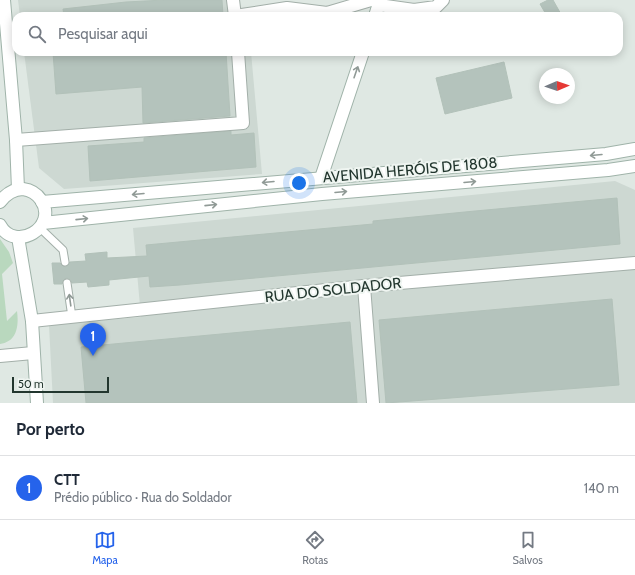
<!DOCTYPE html>
<html lang="pt">
<meta charset="utf-8">
<style>
body{margin:0;font-family:Cabin,sans-serif;background:#f2f2f3;color:#1f2937}
.compass{position:absolute;left:539px;top:68px;width:36px;height:36px;border-radius:50%;background:#fff;box-shadow:0 2px 10px #0003;rotate:88deg}
.scale{position:absolute;left:12px;bottom:10px;width:97px;box-sizing:border-box;padding-left:4px;border:2px solid #22362e;border-top:0;font-size:11px;line-height:14px;white-space:nowrap;color:#22362e;-webkit-text-stroke:3px #eff5f1;paint-order:stroke}
.you{position:absolute;left:299px;top:183px;width:14px;height:14px;margin:-10px;border:3px solid #fff;border-radius:50%;background:#1a73e8;box-shadow:0 0 0 6px #1a73e833}
.badge{display:grid;place-items:center;width:26px;height:26px;border-radius:50%;background:#2563eb;color:#fff;font-size:13px;font-weight:700}
.pin{position:absolute;translate:-50% -33px;filter:drop-shadow(0 1px 2px #0008)}
.pin::after{content:'';position:absolute;top:21px;width:14px;height:12px;background:inherit;clip-path:polygon(0 0,100% 0,50% 100%)}
.list{margin:0;padding:0;list-style:none}
h2{display:flex;justify-content:space-between;align-items:center;height:52px;margin:0;padding:0 16px;font-size:17px}
h2 small{font-size:13px;font-weight:400;color:#747a83}
.list li{display:grid;grid-template-columns:26px 1fr auto;gap:12px;align-items:center;box-sizing:border-box;height:64px;padding:0 16px;border-top:1px solid #e0e1e3}
.list b{display:block;font-size:15px;white-space:nowrap}
.list p{margin:0;font-size:13px;white-space:nowrap;color:#747a83}
.list em{font-size:13px;font-style:normal;color:#747a83}
.icon{flex:none;width:22px;height:22px;fill:none;stroke:currentColor;stroke-width:2;stroke-linecap:round;stroke-linejoin:round}
.map{position:relative;flex:none;width:635px;height:403px;overflow:hidden}
.search{position:absolute;background:#fff;box-shadow:0 2px 10px #0003;left:12px;right:12px;top:12px;height:44px;display:flex;align-items:center;gap:10px;box-sizing:border-box;padding:0 14px;border-radius:12px;color:#747a83;font-size:15px}
.sheet{height:116px;background:#fff}
nav{display:flex;justify-content:space-around;align-items:center;box-sizing:border-box;height:56px;border-top:1px solid #e0e1e3;background:#fff;font-size:11px;color:#747a83}
nav a{display:grid;justify-items:center;gap:2px}
nav .on{color:#2563eb}
.map>svg:first-child{display:block}
</style>
<div class="map">
<svg width="635" height="403" viewBox="0 0 635 403">
<rect width="100%" height="100%" fill="#dfe8e3"/>
<g fill="#cdd8d2">
<path d="M18 0H237L242 16H20Z"/>
<path d="M24 52H251L262 174 64 189 39 168Z"/>
<path d="M615 181 635 190V403H53L49 325 141 317 133 228Z"/>
</g>
<path fill="#b9d8be" d="M0 239 9 252 13 263 2 274 7 321 17 311C19 326 17 342 0 344Z"/>
<g fill="#b4c3bc" stroke="#b2c1b9">
<path d="M164 0H222L223 16H64L63 9 126 2Z"/>
<path d="M548 0H553L562 16H547L540 4Z"/>
<path d="M53 52H226L230 116 143 123 142 87 56 94Z"/>
<path d="M504 62 512 98 445 114 436 78Z"/>
<path d="M231 131V135L254 133 256 167 90 181 88 146 144 142V138Z"/>
<path d="M617 198 620 244 180 285 150 287 149 276 109 280V285L88 287 87 282 72 283 71 280 67 278 64 279 62 284H54L52 263H60L63 266 66 267 70 262 86 261 85 254 107 252V258L147 256 146 245 373 224V221L475 211Z"/>
<path d="M612 299 619 385 386 403 379 320Z"/>
<path d="M350 322 357 403H86L81 347Z"/>
</g>
<g fill="none" stroke-linecap="round" stroke-linejoin="round">
<defs>
<g id="lane">
<path d="M40 228 63 250 65 262"/>
<path d="M67 283 72 317"/>
</g>
<g id="street">
<path d="M233 0 235 16"/>
<path d="M379 5 414 10 436 7 443 0"/>
<path d="M235 16 287 8 327 13 371 0"/>
<path d="M16 140 243 123 238 52"/>
<path d="M364 286 373 403"/>
<path d="M32 321 364 286 635 263"/>
<path d="M0 356 33 353"/>
</g>
<g id="secondary">
<path d="M4 0 16 140 18 189"/>
<path d="M375 16 380 0"/>
<path d="M321 178 363 52"/>
<path d="M0 202C6 194 13 189 23 189 31 190 37 194 41 200 59 227 15 253 0 225"/>
<path d="M42 202 606 154 635 149"/>
<path d="M43 223 322 194 608 170 635 166"/>
<path d="M18 237 32 321 37 403"/>
</g>
</defs>
<use href="#lane" stroke="#a3afa9" stroke-width="9"/>
<use href="#street" stroke="#a3afa9" stroke-width="14"/>
<use href="#secondary" stroke="#9fb3a9" stroke-width="14"/>
<use href="#lane" stroke="#fff" stroke-width="7"/>
<use href="#street" stroke="#fff" stroke-width="12"/>
<use href="#secondary" stroke="#fff" stroke-width="12"/>
</g>
<defs><path id="oneway-shaft" d="M-6 0H5M1.5-3L5.5 0L1.5 3" fill="none" stroke-width="1.6" stroke-linecap="round" stroke-linejoin="round"/></defs>
<g stroke="#909a96">
<use href="#oneway-shaft" transform="translate(356 72) rotate(-71)"/>
<use href="#oneway-shaft" transform="translate(596 155) rotate(175)"/>
<use href="#oneway-shaft" transform="translate(268 182) rotate(175)"/>
<use href="#oneway-shaft" transform="translate(470 182) rotate(-5)"/>
<use href="#oneway-shaft" transform="translate(341 192) rotate(-5)"/>
<use href="#oneway-shaft" transform="translate(138 194) rotate(175)"/>
<use href="#oneway-shaft" transform="translate(211 205) rotate(-6)"/>
<use href="#oneway-shaft" transform="translate(82 219) rotate(-6)"/>
<use href="#oneway-shaft" transform="translate(70 300) rotate(-98)"/>
</g>
<g text-anchor="middle" stroke-width="4" stroke-linejoin="round" paint-order="stroke">
<g font-size="15" fill="#22362e" stroke="#eff5f1">
<text transform="translate(410 170) rotate(-5)" y="5">AVENIDA HERÓIS DE 1808</text>
<text transform="translate(333 290) rotate(-6)" y="5">RUA DO SOLDADOR</text>
</g>
</g>
</svg>
<svg class="compass" viewBox="-18 -18 36 36"><path d="M0-13l5 13h-10z" fill="#e53935"/><path d="M0 13l5-13h-10z" fill="#747a83"/></svg>
<div class="scale">50 m</div>
<div class="you"></div>
<div class="pin badge" style="left:93px;top:356px">1</div>
<div class="search"><svg class="icon" aria-label="search" viewBox="0 0 24 24"><circle cx="10" cy="10" r="6"/><path d="M15 15l6 6"/></svg>Pesquisar aqui</div>
</div>
<section class="sheet">
<h2>Por perto<small></small></h2>
<ul class="list">
<li><span class="badge">1</span><div><b>CTT</b><p>Prédio público · Rua do Soldador</p></div><em>140 m</em></li>
</ul>
</section>
<nav>
<a class="on"><svg class="icon" aria-label="map" viewBox="0 0 24 24"><path d="M3 6l6-2 6 2 6-2v14l-6 2-6-2-6 2zM9 4v14M15 6v14"/></svg>Mapa</a>
<a><svg class="icon" aria-label="directions" viewBox="0 0 24 24"><path d="M12 3l9 9-9 9-9-9zM9 14v-3h6M13 9l2 2-2 2"/></svg>Rotas</a>
<a><svg class="icon" aria-label="saved" viewBox="0 0 24 24"><path d="M7 4h10v16l-5-4-5 4z"/></svg>Salvos</a>
</nav>
